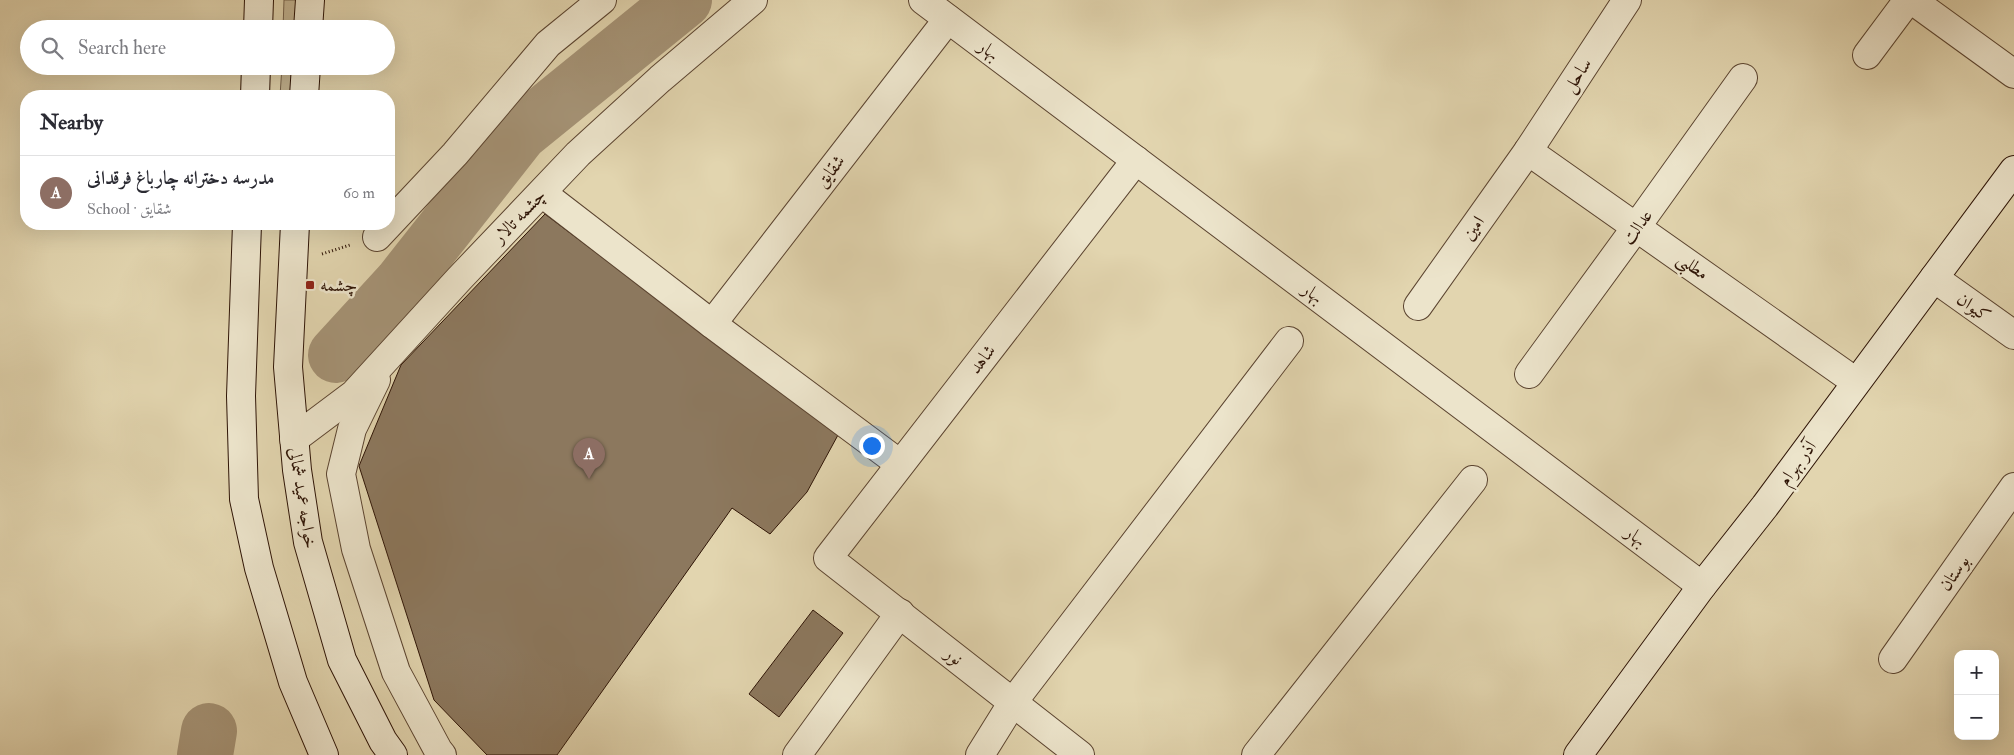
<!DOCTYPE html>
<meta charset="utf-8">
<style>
body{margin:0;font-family:"IM FELL Double Pica",Amiri,serif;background:#f7f7f7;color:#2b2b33}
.controls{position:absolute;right:15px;bottom:15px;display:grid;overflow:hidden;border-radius:10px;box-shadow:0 5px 20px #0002}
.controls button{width:45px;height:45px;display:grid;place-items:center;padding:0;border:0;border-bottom:1px solid #e1e1e2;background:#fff;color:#2b2b33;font:25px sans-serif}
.you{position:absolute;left:871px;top:445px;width:18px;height:18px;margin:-12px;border:4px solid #fff;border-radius:50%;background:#1a73e8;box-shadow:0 0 0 8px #1a73e833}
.badge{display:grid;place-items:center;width:32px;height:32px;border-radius:50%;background:#7c3aed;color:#fff;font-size:16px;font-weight:700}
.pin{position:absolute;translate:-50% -41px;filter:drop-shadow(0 1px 2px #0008)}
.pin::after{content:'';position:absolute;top:26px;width:18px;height:15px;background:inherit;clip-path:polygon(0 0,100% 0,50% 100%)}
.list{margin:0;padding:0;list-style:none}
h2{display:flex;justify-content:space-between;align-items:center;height:65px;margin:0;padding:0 20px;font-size:21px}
h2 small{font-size:16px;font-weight:400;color:#7c7c81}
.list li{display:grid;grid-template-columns:32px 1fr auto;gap:15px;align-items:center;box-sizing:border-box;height:75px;padding:0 20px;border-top:1px solid #e1e1e2}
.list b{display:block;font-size:19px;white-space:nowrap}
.list p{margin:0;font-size:16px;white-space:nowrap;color:#7c7c81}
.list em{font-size:16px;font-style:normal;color:#7c7c81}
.icon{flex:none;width:28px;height:28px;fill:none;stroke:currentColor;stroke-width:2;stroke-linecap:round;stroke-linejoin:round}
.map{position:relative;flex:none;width:2014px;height:755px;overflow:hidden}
.search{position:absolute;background:#fff;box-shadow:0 5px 20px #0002;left:20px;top:20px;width:375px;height:55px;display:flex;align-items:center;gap:12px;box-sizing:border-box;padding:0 18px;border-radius:28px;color:#7c7c81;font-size:19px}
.panel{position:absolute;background:#fff;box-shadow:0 5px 20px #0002;left:20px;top:90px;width:375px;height:140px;border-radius:20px}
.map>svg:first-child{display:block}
</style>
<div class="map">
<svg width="2014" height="755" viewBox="0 0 2014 755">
<rect width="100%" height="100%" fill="#e2d5af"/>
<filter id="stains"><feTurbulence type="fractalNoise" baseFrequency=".004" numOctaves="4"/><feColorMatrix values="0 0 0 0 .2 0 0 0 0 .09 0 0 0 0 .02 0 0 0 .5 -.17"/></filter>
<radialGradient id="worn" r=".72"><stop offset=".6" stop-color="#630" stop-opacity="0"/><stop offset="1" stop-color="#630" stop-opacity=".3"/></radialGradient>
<g fill="#c3b492" stroke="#78644c">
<path d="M284 0H297L296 29H283Z"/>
<path d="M282 66H294L293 96H280Z"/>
</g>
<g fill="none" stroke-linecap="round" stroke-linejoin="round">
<g stroke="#a59376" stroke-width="56">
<path d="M336 355 401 284 520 133 684 0"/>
<path d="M205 755 209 731"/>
</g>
</g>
<g fill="#8c785e" stroke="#2e1406">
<path d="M545 214 838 435 807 492 770 534 732 508 557 755H487L434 700 359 466 401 365Z"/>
<path d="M813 610 843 633 779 717 749 694Z"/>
</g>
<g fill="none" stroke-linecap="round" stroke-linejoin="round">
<defs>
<g id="street">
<path d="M923 0 1702 586"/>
<path d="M1912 0 2014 74"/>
<path d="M1867 55 1908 0"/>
<path d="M1528 151 1856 382"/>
<path d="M542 193 712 324 900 464"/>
<path d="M377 237 455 154 548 44 602 0"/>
<path d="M1934 278 2014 335"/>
<path d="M1418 306 1528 151 1627 0"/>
<path d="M712 324 948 19"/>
<path d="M1529 374 1637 226 1743 78"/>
<path d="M376 380 352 429 341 474 356 549 396 672 438 750 442 755"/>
<path d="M294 439 354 394 459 279 578 154 660 79 753 0"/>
<path d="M1893 659 2014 487"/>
<path d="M797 755 900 613"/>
<path d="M980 755 1013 702 1289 341"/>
<path d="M1080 755 828 558 1136 160"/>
<path d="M1256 755 1473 480"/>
</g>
<g id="secondary">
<path d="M258 29 259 0"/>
<path d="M308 29 310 0"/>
<path d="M255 96 256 66"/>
<path d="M304 96 306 66"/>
<path d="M247 224 241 396 244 499 259 568 293 682 324 755"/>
<path d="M295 224 288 367 297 470 308 542 342 660 383 741 393 755"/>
<path d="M1578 755 1702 586 1765 506 2014 170"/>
</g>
</defs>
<use href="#street" stroke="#5b4430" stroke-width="30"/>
<use href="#secondary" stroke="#2e1406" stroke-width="30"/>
<path stroke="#2e1406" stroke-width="3" stroke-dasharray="1 2.5" stroke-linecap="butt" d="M322 254 350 245"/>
<use href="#street" stroke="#ece4cb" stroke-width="28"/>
<use href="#secondary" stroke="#ece4cb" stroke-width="28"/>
</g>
<rect fill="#8f2418" stroke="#ece4cb" stroke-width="2" x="305" y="280" width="10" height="10" rx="2.5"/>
<g text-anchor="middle" stroke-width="5" stroke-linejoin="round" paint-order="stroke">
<g font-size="18" fill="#2e1406" stroke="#ece4cb">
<text transform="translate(989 50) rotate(37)" y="6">بهار</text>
<text transform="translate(1577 75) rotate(-56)" y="6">ساحل</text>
<text transform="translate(830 171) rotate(-52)" y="6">شقایق</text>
<text transform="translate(519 216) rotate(-46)" y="6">چشمه تالار</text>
<text transform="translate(1637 227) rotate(-54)" y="6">عدالت</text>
<text transform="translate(1473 228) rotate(-55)" y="6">امین</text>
<text transform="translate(1693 266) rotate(35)" y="6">مطلبی</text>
<text transform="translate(1313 293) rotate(37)" y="6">بهار</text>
<text transform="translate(1974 307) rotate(35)" y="6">کیوان</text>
<text transform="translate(982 359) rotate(-52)" y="6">شاهد</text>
<text transform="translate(1797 463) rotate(-54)" y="6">آذر بهرام</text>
<text transform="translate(303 498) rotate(81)" y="6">خواجه عمید شمالی</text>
<text transform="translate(1636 536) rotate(37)" y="6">بهار</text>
<text transform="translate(1954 573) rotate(-55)" y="6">بوستان</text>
<text transform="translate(954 656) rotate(38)" y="6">نور</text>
</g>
<g font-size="18" fill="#2e1406" stroke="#ece4cb" text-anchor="start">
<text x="320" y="291">چشمه</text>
</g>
</g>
<rect width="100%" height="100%" filter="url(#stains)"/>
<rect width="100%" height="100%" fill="url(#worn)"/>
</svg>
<div class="controls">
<button>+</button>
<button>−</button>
</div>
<div class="you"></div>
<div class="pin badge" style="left:589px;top:479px;background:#8d6e63">A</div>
<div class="search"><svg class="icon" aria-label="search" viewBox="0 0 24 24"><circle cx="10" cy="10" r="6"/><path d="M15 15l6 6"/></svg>Search here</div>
<section class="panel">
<h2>Nearby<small></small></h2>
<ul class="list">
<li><span class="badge" style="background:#8d6e63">A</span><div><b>مدرسه دخترانه چارباغ فرقدانی</b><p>School · شقایق</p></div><em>60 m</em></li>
</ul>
</section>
</div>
